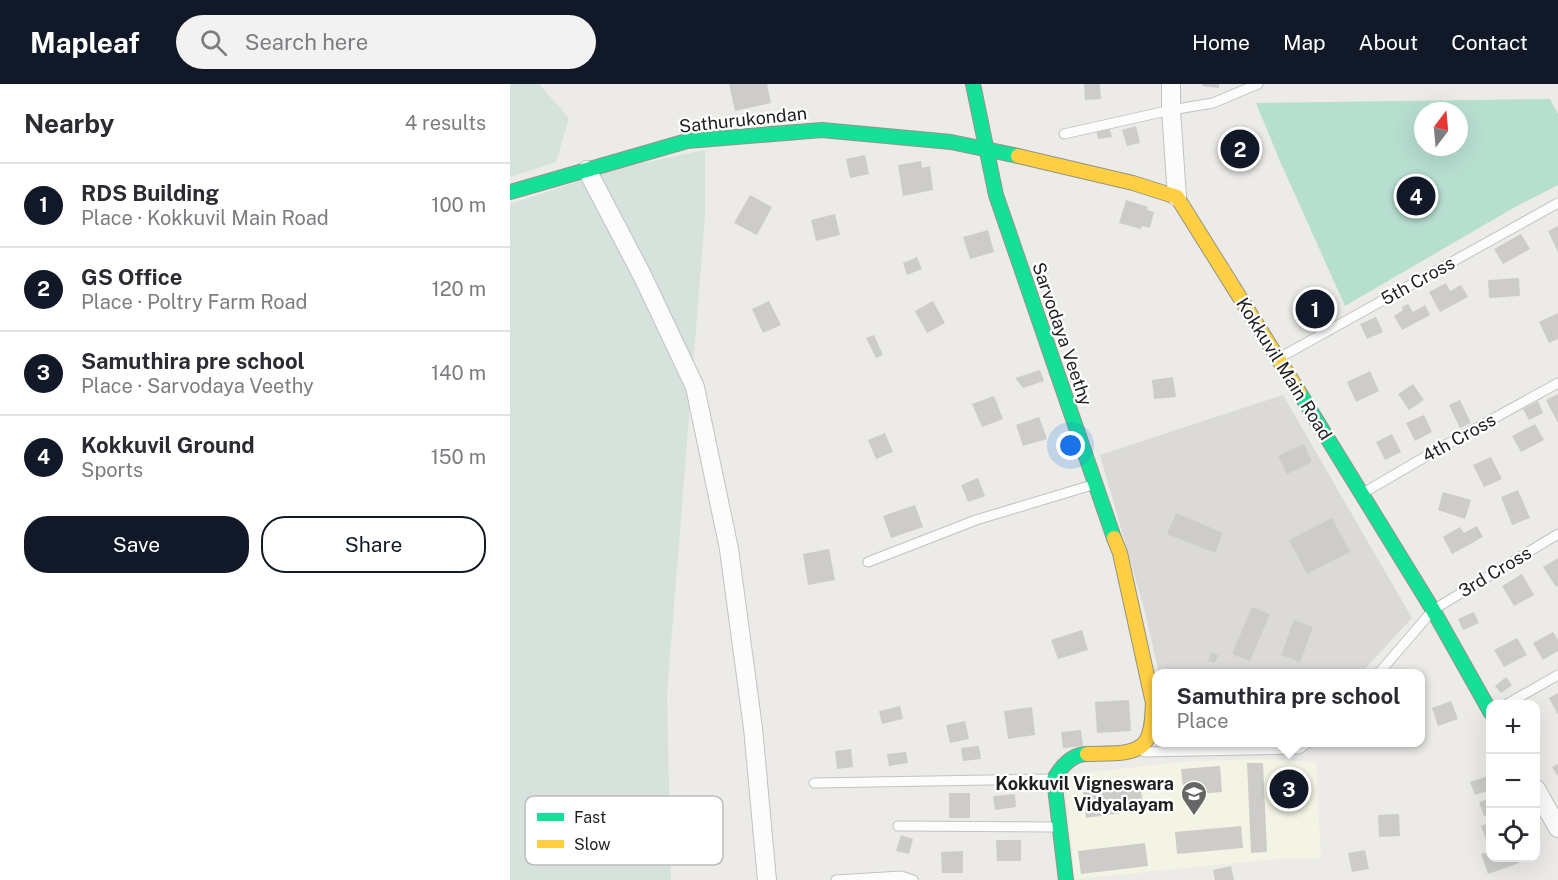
<!DOCTYPE html>
<meta charset="utf-8">
<style>
body{margin:0;font-family:"Public Sans",sans-serif;background:#f2f2f3;color:#2b2b33}
.controls{position:absolute;right:18px;bottom:18px;display:grid;overflow:hidden;border-radius:12px;box-shadow:0 6px 24px #0002}
.controls button{width:54px;height:54px;display:grid;place-items:center;padding:0;border:0;border-bottom:2px solid #e1e1e2;background:#fff;color:#2b2b33;font:30px sans-serif}
.compass{position:absolute;left:904px;top:18px;width:54px;height:54px;border-radius:50%;background:#fff;box-shadow:0 6px 24px #0002;rotate:16deg}
.you{position:absolute;left:561px;top:362px;width:21px;height:21px;margin:-15px;border:4px solid #fff;border-radius:50%;background:#1a73e8;box-shadow:0 0 0 9px #1a73e833}
.badge{display:grid;place-items:center;width:39px;height:39px;border-radius:50%;background:#111827;color:#fff;font-size:20px;font-weight:700}
.pin{position:absolute;translate:-50% -50%;border:3px solid #fff;box-shadow:0 2px 6px #0006}
.popup{position:absolute;left:642px;top:585px;width:273px;height:78px;box-sizing:border-box;display:grid;place-content:center;border-radius:12px;background:#fff;filter:drop-shadow(0 2px 4px #0005);font-size:20px;white-space:nowrap;color:#7c7c81}
.popup b{font-size:22px;color:#2b2b33}
.popup::after{content:'';position:absolute;left:50%;top:100%;margin-left:-12px;border:12px solid transparent;border-top-color:#fff}
.list{margin:0;padding:0;list-style:none}
h2{display:flex;justify-content:space-between;align-items:center;height:78px;margin:0;padding:0 24px;font-size:26px}
h2 small{font-size:20px;font-weight:400;color:#7c7c81}
.list li{display:grid;grid-template-columns:39px 1fr auto;gap:18px;align-items:center;box-sizing:border-box;height:84px;padding:0 24px;border-top:2px solid #e1e1e2}
.list b{display:block;font-size:22px;white-space:nowrap}
.list p{margin:0;font-size:20px;white-space:nowrap;color:#7c7c81}
.list em{font-size:20px;font-style:normal;color:#7c7c81}
.actions{display:flex;gap:12px;padding:18px 24px}
.actions a{flex:1;padding:14px 0;border:2px solid #111827;border-radius:24px;text-align:center;font-size:21px;color:#111827}
.actions .main{background:#111827;color:#fff}
.icon{flex:none;width:33px;height:33px;fill:none;stroke:currentColor;stroke-width:2;stroke-linecap:round;stroke-linejoin:round}
.map{position:relative;flex:none;width:1048px;height:796px;overflow:hidden}
header{display:flex;align-items:center;gap:36px;box-sizing:border-box;height:84px;padding:0 30px;background:#111827;color:#fff}
header strong{font-size:28px}
nav{display:flex;gap:33px;margin-inline-start:auto;font-size:21px}
.search{width:420px;height:54px;background:#f2f2f3;display:flex;align-items:center;gap:15px;box-sizing:border-box;padding:0 21px;border-radius:33px;color:#7c7c81;font-size:22px}
main{display:flex}
aside{flex:1;background:#fff}
.map>svg:first-child{display:block}
</style>
<header>
<strong>Mapleaf</strong>
<div class="search"><svg class="icon" aria-label="search" viewBox="0 0 24 24"><circle cx="10" cy="10" r="6"/><path d="M15 15l6 6"/></svg>Search here</div>
<nav><a>Home</a><a>Map</a><a>About</a><a>Contact</a></nav>
</header>
<main>
<aside>
<h2>Nearby<small>4 results</small></h2>
<ul class="list">
<li><span class="badge">1</span><div><b>RDS Building</b><p>Place · Kokkuvil Main Road</p></div><em>100 m</em></li>
<li><span class="badge">2</span><div><b>GS Office</b><p>Place · Poltry Farm Road</p></div><em>120 m</em></li>
<li><span class="badge">3</span><div><b>Samuthira pre school</b><p>Place · Sarvodaya Veethy</p></div><em>140 m</em></li>
<li><span class="badge">4</span><div><b>Kokkuvil Ground</b><p>Sports</p></div><em>150 m</em></li>
</ul>
<div class="actions"><a class="main">Save</a><a>Share</a></div>
</aside>
<div class="map">
<svg width="1048" height="796" viewBox="0 0 1048 796">
<rect width="100%" height="100%" fill="#ecebe8"/>
<path fill="#f4f4e5" d="M747 675 806 678 811 774 767 775 565 795 555 691 671 678Z"/>
<g fill="#dbdad9">
<path d="M773 311 902 534 851 589H649L635 528 590 371Z"/>
<path d="M659 659H764L757 662 733 663 659 662Z"/>
</g>
<g fill="#d6e2dc">
<path d="M0 0H29L59 34 46 78 0 93Z"/>
<path d="M195 66V132L157 610 161 796H0V120L109 84Z"/>
</g>
<path fill="#b7dfd0" fill-rule="evenodd" d="M1040 15 1048 30V101L1005 123 835 222 769 75 746 19ZM913 27H949V63H913Z"/>
<g fill="#cdccc9">
<path d="M219 0H257L261 19 225 27Z"/>
<path d="M574 0H590L591 15 575 16Z"/>
<path d="M693 0H709V4L692 2Z"/>
<path d="M626 42 630 59 617 62 612 46Z"/>
<path d="M599 43 602 53 588 55 586 45Z"/>
<path d="M744 51 748 72 716 78 712 57Z"/>
<path d="M355 71 359 90 340 94 336 75Z"/>
<path d="M411 77 412 84 420 82 423 106 393 112 388 81Z"/>
<path d="M240 111 262 123 247 151 224 139Z"/>
<path d="M616 116 638 123 637 126 644 128 640 144 632 142 631 145 609 139Z"/>
<path d="M325 130 330 151 306 157 301 136Z"/>
<path d="M1048 142V168L1038 147Z"/>
<path d="M478 146 484 168 460 175 453 153Z"/>
<path d="M1011 150 1020 165 993 180 984 165Z"/>
<path d="M407 173 412 185 397 191 393 179Z"/>
<path d="M1009 194 1010 212 979 214 978 196Z"/>
<path d="M936 199 940 207 951 201 958 213 930 228 919 208Z"/>
<path d="M813 211 821 225 797 239 789 225Z"/>
<path d="M259 217 271 241 253 249 242 225Z"/>
<path d="M423 217 435 239 417 249 405 227Z"/>
<path d="M898 220 903 228 915 221 920 231 892 246 884 232 893 226 892 223Z"/>
<path d="M1048 229V255L1039 259 1029 238Z"/>
<path d="M866 233 873 248 857 255 850 240Z"/>
<path d="M364 251 373 271 366 274 356 254Z"/>
<path d="M530 286 534 297 513 304 505 294Z"/>
<path d="M860 287 869 307 846 318 837 298Z"/>
<path d="M663 293 666 313 644 315 642 296Z"/>
<path d="M903 300 914 316 899 326 888 310Z"/>
<path d="M1048 310V339L1036 316Z"/>
<path d="M484 312 493 335 472 343 462 320Z"/>
<path d="M950 316 961 339 950 344 939 321Z"/>
<path d="M1028 317 1033 329 1019 336 1013 325Z"/>
<path d="M914 331 922 348 905 357 896 339Z"/>
<path d="M529 333 537 355 513 362 506 341Z"/>
<path d="M1025 340 1034 356 1011 368 1002 352Z"/>
<path d="M375 349 383 368 366 375 358 356Z"/>
<path d="M882 350 891 368 875 376 866 358Z"/>
<path d="M794 360 802 378 777 390 768 372Z"/>
<path d="M981 373 992 395 974 403 963 381Z"/>
<path d="M468 394 475 412 458 418 451 401Z"/>
<path d="M1008 406 1020 434 1002 441 991 413Z"/>
<path d="M933 408 961 416 955 435 928 426Z"/>
<path d="M405 421 413 443 381 454 373 432Z"/>
<path d="M666 429 713 449 705 469 657 450Z"/>
<path d="M822 434 840 468 797 490 779 456Z"/>
<path d="M967 442 973 453 942 470 933 453 950 443 954 449Z"/>
<path d="M319 465 325 496 298 501 293 470Z"/>
<path d="M1048 474V502L1046 503 1033 483Z"/>
<path d="M1012 490 1024 511 1004 522 992 502Z"/>
<path d="M742 523 760 530 740 577 722 570Z"/>
<path d="M964 528 969 539 953 546 948 535Z"/>
<path d="M784 536 803 543 790 578 771 571Z"/>
<path d="M572 546 578 566 548 575 541 556Z"/>
<path d="M1043 548 1048 556V567L1033 576 1023 559Z"/>
<path d="M1007 554 1017 571 994 583 984 566Z"/>
<path d="M701 569 708 571 705 579 698 577Z"/>
<path d="M996 593 1002 601 991 609 985 602Z"/>
<path d="M1048 609V631L1039 614Z"/>
<path d="M619 616 621 647 587 649 585 618Z"/>
<path d="M941 617 948 635 928 642 922 624Z"/>
<path d="M390 622 393 635 372 640 369 627Z"/>
<path d="M522 623 525 651 498 655 494 627Z"/>
<path d="M455 637 459 655 440 659 436 641Z"/>
<path d="M571 646 573 662 553 664 551 648Z"/>
<path d="M469 662 471 675 453 677 451 664Z"/>
<path d="M341 665 343 683 327 685 325 667Z"/>
<path d="M396 668 398 679 379 682 377 670Z"/>
<path d="M737 679H753L757 768 741 769Z"/>
<path d="M1048 680V692L1042 683Z"/>
<path d="M710 682 712 708 674 711 671 685Z"/>
<path d="M770 691H787L788 719H770Z"/>
<path d="M981 691V706L965 711 960 698Z"/>
<path d="M630 700 634 726 576 734 573 708Z"/>
<rect x="439" y="709" width="21" height="25"/>
<path d="M505 710 506 723 485 726 483 712Z"/>
<path d="M981 714V730L974 732 969 718Z"/>
<path d="M889 730 890 752 869 753 868 731Z"/>
<path d="M981 738V757L977 758 971 742Z"/>
<path d="M731 742 733 764 667 770 665 748Z"/>
<path d="M391 751 403 755 399 770 386 767Z"/>
<path d="M486 756H511V777H487Z"/>
<path d="M635 759 638 782 571 790 568 767Z"/>
<path d="M855 766 859 785 842 788 838 769Z"/>
<path d="M453 767V789H432L431 768Z"/>
<path d="M981 767V774H1007L1009 779 978 790 971 770Z"/>
<path d="M721 782 724 796H705L703 786Z"/>
</g>
<g fill="none" stroke-linecap="round" stroke-linejoin="round">
<defs>
<g id="lane">
<path d="M554 50 661 26 703 19 748 0"/>
<path d="M769 274 1048 119"/>
<path d="M853 409 939 359 1048 299"/>
<path d="M358 478 466 436 582 401"/>
<path d="M868 590 923 526 1048 450"/>
<path d="M997 620 1048 591"/>
<path d="M634 668 789 665 799 658"/>
<path d="M304 699 542 695"/>
<path d="M388 742 547 743"/>
<path d="M326 796 391 792 403 796"/>
</g>
<g id="street">
<path d="M661 0V26L667 113"/>
<path d="M77 86 133 193 185 303 219 465 243 644 257 796"/>
<path d="M1026 705 1048 744"/>
</g>
<g id="fast">
<path d="M463 0 486 111 604 454"/>
<path d="M0 108 177 57 312 46 441 58 508 72"/>
<path d="M789 308 923 526 981 629"/>
<path d="M556 796 544 695C551 683 562 670 577 670"/>
</g>
<g id="slow">
<path d="M508 72 623 99 667 113 789 308"/>
<path d="M577 670C594 669 626 673 636 657 643 646 642 631 643 619L610 469 604 454"/>
</g>
</defs>
<use href="#lane" stroke="#c2c2c0" stroke-width="11"/>
<use href="#street" stroke="#c2c2c0" stroke-width="20"/>
<use href="#fast" stroke="#929482" stroke-width="16"/>
<use href="#slow" stroke="#929482" stroke-width="16"/>
<use href="#lane" stroke="#fcfcfc" stroke-width="9"/>
<use href="#street" stroke="#fcfcfc" stroke-width="18"/>
<use href="#fast" stroke="#16e098" stroke-width="14"/>
<use href="#slow" stroke="#ffcf43" stroke-width="14"/>
</g>
<defs>
<symbol id="school-pin" viewBox="-11 -11 22 30"><path d="M0 17L-7.5 6A9.5 9.5 0 1 1 7.5 6Z" fill="#676665" stroke="#fff"/><path d="M0-5L7-2L0 1L-7-2ZM-4 1L0 2.5L4 1V4Q0 6-4 4Z" fill="#fff"/></symbol>
</defs>
<g fill-rule="evenodd">
<use href="#school-pin" x="669" y="695" width="30" height="40"/>
</g>
<g text-anchor="middle" stroke-width="4.5" stroke-linejoin="round" paint-order="stroke">
<g font-size="18" fill="#1f1f1f" stroke="#fff">
<text transform="translate(233 36) rotate(-6)" y="6">Sathurukondan</text>
<text transform="translate(908 197) rotate(-29)" y="6">5th Cross</text>
<text transform="translate(552 250) rotate(71)" y="6">Sarvodaya Veethy</text>
<text transform="translate(774 285) rotate(58)" y="6">Kokkuvil Main Road</text>
<text transform="translate(949 354) rotate(-29)" y="6">4th Cross</text>
<text transform="translate(985 488) rotate(-31)" y="6">3rd Cross</text>
</g>
<g font-size="18" font-weight="bold" fill="#1f1f1f" stroke="#fff" text-anchor="end">
<text x="664" y="706">Kokkuvil Vigneswara<tspan x="664" dy="21">Vidyalayam</tspan></text>
</g>
</g>
<rect x="15" y="712" width="198" height="69" rx="9" fill="#fff" stroke="#bcbcbc" stroke-width="1.5"/>
<rect x="27" y="729" width="27" height="8" fill="#16e098"/>
<rect x="27" y="756" width="27" height="8" fill="#ffcf43"/>
<g font-size="16" fill="#1f1f1f">
<text x="64" y="739">Fast</text>
<text x="64" y="766">Slow</text>
</g>
</svg>
<div class="controls">
<button>+</button>
<button>−</button>
<button><svg class="icon" aria-label="locate" viewBox="0 0 24 24"><circle cx="12" cy="12" r="6"/><path d="M12 2v4M12 18v4M2 12h4M18 12h4"/></svg></button>
</div>
<svg class="compass" viewBox="-18 -18 36 36"><path d="M0-13l5 13h-10z" fill="#e53935"/><path d="M0 13l5-13h-10z" fill="#7c7c81"/></svg>
<div class="you"></div>
<div class="pin badge" style="left:805px;top:225px">1</div>
<div class="pin badge" style="left:730px;top:65px">2</div>
<div class="pin badge" style="left:779px;top:705px">3</div>
<div class="popup"><b>Samuthira pre school</b>Place</div>
<div class="pin badge" style="left:906px;top:112px">4</div>
</div>
</main>
